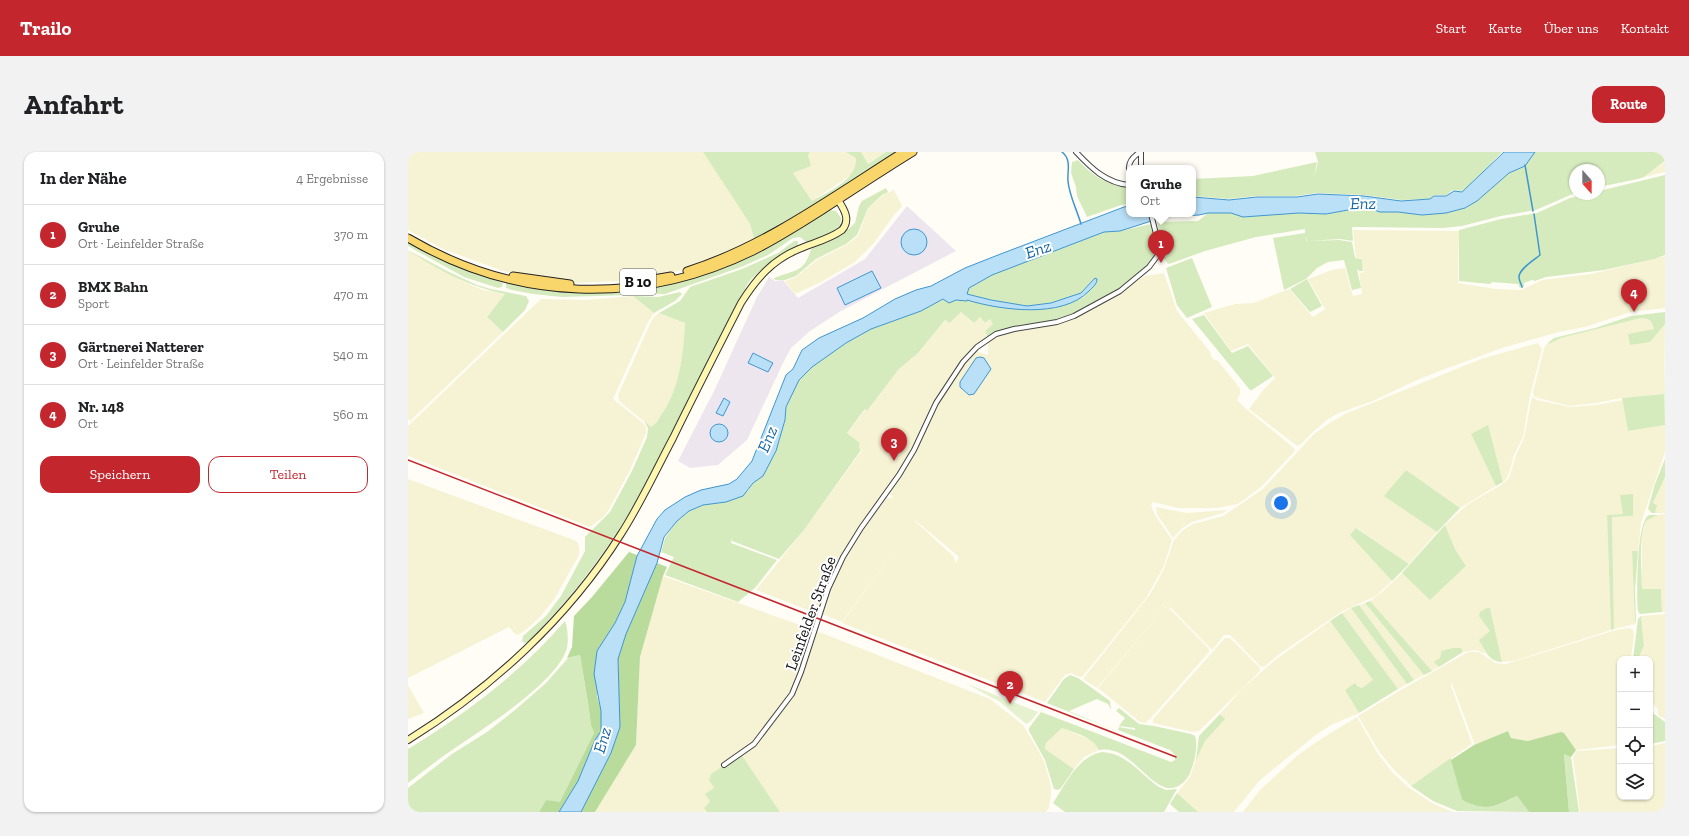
<!DOCTYPE html>
<html lang="de">
<meta charset="utf-8">
<style>
body{margin:0;font-family:"Zilla Slab",serif;background:#f2f2f2;color:#202124}
.controls{position:absolute;right:12px;bottom:12px;display:grid;overflow:hidden;border-radius:8px;box-shadow:0 1px 3px #0004}
.controls button{width:36px;height:36px;display:grid;place-items:center;padding:0;border:0;border-bottom:1px solid #e0e0e0;background:#fff;color:#202124;font:20px sans-serif}
.compass{position:absolute;left:1161px;top:12px;width:36px;height:36px;border-radius:50%;background:#fff;box-shadow:0 1px 3px #0004;rotate:159deg}
.you{position:absolute;left:873px;top:351px;width:14px;height:14px;margin:-10px;border:3px solid #fff;border-radius:50%;background:#1a73e8;box-shadow:0 0 0 6px #1a73e833}
.badge{display:grid;place-items:center;width:26px;height:26px;border-radius:50%;background:#c4262e;color:#fff;font-size:13px;font-weight:700}
.pin{position:absolute;translate:-50% -33px;filter:drop-shadow(0 1px 2px #0008)}
.pin::after{content:'';position:absolute;top:21px;width:14px;height:12px;background:inherit;clip-path:polygon(0 0,100% 0,50% 100%)}
.popup{position:absolute;left:718px;top:13px;width:70px;height:52px;box-sizing:border-box;display:grid;place-content:center;border-radius:8px;background:#fff;filter:drop-shadow(0 1px 3px #0005);font-size:13px;white-space:nowrap;color:#757577}
.popup b{font-size:15px;color:#202124}
.popup::after{content:'';position:absolute;left:50%;top:100%;margin-left:-8px;border:8px solid transparent;border-top-color:#fff}
.list{margin:0;padding:0;list-style:none}
h2{display:flex;justify-content:space-between;align-items:center;height:52px;margin:0;padding:0 16px;font-size:17px}
h2 small{font-size:13px;font-weight:400;color:#757577}
.list li{display:grid;grid-template-columns:26px 1fr auto;gap:12px;align-items:center;box-sizing:border-box;height:60px;padding:0 16px;border-top:1px solid #e0e0e0}
.list b{display:block;font-size:15px;white-space:nowrap}
.list p{margin:0;font-size:13px;white-space:nowrap;color:#757577}
.list em{font-size:13px;font-style:normal;color:#757577}
.actions{display:flex;gap:8px;padding:12px 16px}
.actions a{flex:1;padding:9px 0;border:1px solid #c4262e;border-radius:12px;text-align:center;font-size:14px;color:#c4262e}
.actions .main{background:#c4262e;color:#fff}
.icon{flex:none;width:22px;height:22px;fill:none;stroke:currentColor;stroke-width:2;stroke-linecap:round;stroke-linejoin:round}
.map{position:relative;flex:none;width:1257px;height:660px;overflow:hidden;border-radius:12px}
header{display:flex;align-items:center;gap:24px;box-sizing:border-box;height:56px;padding:0 20px;background:#c4262e;color:#fff}
header strong{font-size:19px}
nav{display:flex;gap:22px;margin-inline-start:auto;font-size:14px}
.intro{display:flex;align-items:center;justify-content:space-between;box-sizing:border-box;height:96px;padding:0 24px}
h1{margin:0;font-size:28px}
.button{padding:10px 18px;border-radius:12px;background:#c4262e;color:#fff;font-size:14px;font-weight:700}
main{display:flex;gap:24px;padding:0 24px}
aside{flex:1;background:#fff;border-radius:12px;box-shadow:0 1px 3px #0004}
.map>svg:first-child{display:block}
</style>
<header>
<strong>Trailo</strong>
<nav><a>Start</a><a>Karte</a><a>Über uns</a><a>Kontakt</a></nav>
</header>
<div class="intro"><h1>Anfahrt</h1><a class="button">Route</a></div>
<main>
<aside>
<h2>In der Nähe<small>4 Ergebnisse</small></h2>
<ul class="list">
<li><span class="badge">1</span><div><b>Gruhe</b><p>Ort · Leinfelder Straße</p></div><em>370 m</em></li>
<li><span class="badge">2</span><div><b>BMX Bahn</b><p>Sport</p></div><em>470 m</em></li>
<li><span class="badge">3</span><div><b>Gärtnerei Natterer</b><p>Ort · Leinfelder Straße</p></div><em>540 m</em></li>
<li><span class="badge">4</span><div><b>Nr. 148</b><p>Ort</p></div><em>560 m</em></li>
</ul>
<div class="actions"><a class="main">Speichern</a><a>Teilen</a></div>
</aside>
<div class="map">
<svg width="1257" height="660" viewBox="0 0 1257 660">
<rect width="100%" height="100%" fill="#fffdf5"/>
<path fill="#eee6ef" d="M499 54 548 99 433 159 402 179 383 196 375 211 339 288 310 313 282 316 270 309 307 237 349 145 361 125 367 129 375 128 390 146 457 107Z"/>
<g fill="#f6f3d4" fill-rule="evenodd">
<path d="M0 0H295L342 72 346 88 302 109 270 119 236 126 211 129 168 131 139 128 95 119 35 97 0 78Z"/>
<path d="M402 0H438L448 5V12L443 23 404 49 385 21 402 14 400 3Z"/>
<path d="M453 0H478L459 12Z"/>
<path d="M1257 10V20L1236 25Z"/>
<path d="M486 38 494 54 483 67 466 91 447 110 413 130 387 142 377 129 388 125 409 108 438 93 450 84 460 56 475 43Z"/>
<path d="M945 78 1051 79 1050 131 1088 137 1113 138 1134 128 1183 122 1247 107 1257 104V156L1223 160 1177 175 1151 180 1097 195 1037 217 1009 228 965 249 931 261 920 267 905 280 893 292 889 294 841 257 856 237 867 226 840 192 823 199 796 161 827 152 846 151 881 137 905 165 917 157 900 127 924 118 937 116 945 144 954 142 951 121 956 120 955 114 954 106H948Z"/>
<path d="M0 98 54 129 75 138 97 142 79 165 95 180 2 269 0 267Z"/>
<path d="M756 121 769 159 803 201 802 202 805 207 810 209 828 231 832 237V242L829 248 837 256 886 296 887 299 853 335 830 352 809 356H770L745 350 743 353 747 363 764 388 755 416 738 446 675 524 672 525 662 521 657 523 637 550 434 471 496 385 434 470 414 462 426 427 442 395 478 346H485L482 342 488 328 440 395 424 426 410 462 348 438 396 378 454 298 451 296 452 291 439 281 458 257 460 258 491 217 510 201 538 167 543 171 553 160 566 171 572 165 577 171 582 167 586 172 577 179 580 186 597 179 649 170 666 164 694 150 737 124ZM580 187V203L565 198ZM507 368 551 405 548 411 545 404 507 369Z"/>
<path d="M225 144 246 161 240 170 205 247 235 271 238 275V281L222 318 200 359 194 366 182 375 0 304V274L133 147 178 148Z"/>
<path d="M251 161 277 171 275 203 270 226 265 241 256 259 246 273 243 275 211 249 210 243 242 172 246 165Z"/>
<path d="M1233 166H1239L1245 171 1246 177 1239 179 1242 190 1257 172 1256 242 1214 246 1188 251 1162 254 1126 245 1125 240 1135 201 1137 194 1140 191 1141 192 1153 186Z"/>
<path d="M1130 191 1134 197 1122 244 1115 285 1106 303 1101 321 1098 327 1095 330 1080 274 1063 282 1088 334 1052 356 998 318 977 344 1029 380 1001 412 949 376 943 383 984 429 968 444 933 460 870 503 856 515 852 514 822 483H816L804 498 763 456 757 455 689 536 675 527 743 441 756 417 766 388 775 378 785 372 815 364 855 337 906 282 923 270 937 262 1073 207Z"/>
<path d="M1124 245 1129 248 1162 255 1188 253 1215 248 1220 279 1257 273V300L1233 371 1230 399H1224L1227 472 1206 477 1204 365 1225 364 1215 362 1199 363 1203 478 1106 509 1094 510 1082 456V479L1075 494 1078 502 1068 498 1055 500 1053 496 1033 499 1032 506 1027 510 1031 515 1024 519 962 449 973 441 994 421 1022 448 1058 414 1047 397 1037 373 1060 352 1093 333 1101 326 1108 303 1116 286Z"/>
<path d="M1257 325V361H1247L1248 353 1245 351Z"/>
<path d="M0 327 166 388 170 391 171 396V403L147 446 133 464 119 477 110 483 107 482 101 475 0 526Z"/>
<path d="M748 355 779 361 819 358 815 361 784 370 774 376 765 386 749 362Z"/>
<path d="M1257 362V460H1254L1253 437 1234 438V384L1238 369 1250 363Z"/>
<path d="M255 424 406 478 582 547 615 573 630 598 636 609 643 634V643L641 656 638 660H372L333 602 306 636 302 649 296 656 299 660H187L228 593 232 505Z"/>
<path d="M957 451 1016 523 1006 528 951 453Z"/>
<path d="M760 455 801 497V500L742 567 737 571 732 570 690 536 756 456Z"/>
<path d="M943 456 999 532 990 537 934 461Z"/>
<path d="M1257 462V567L1250 563 1249 556 1242 548V507H1230L1236 494 1233 464Z"/>
<path d="M922 469 965 528 954 536 949 534 937 538 951 561 923 573 909 582 852 628 826 660H790L769 641 782 625 790 601 797 589 816 567 812 562 834 537 867 508Z"/>
<path d="M1221 476 1225 478 1226 482 1223 507H1212V593L1168 598 1156 581 1120 589 1103 586 1100 579 1067 593 1043 529V534L1064 592 1003 634 987 619 972 601 950 564 991 539 1060 500H1071L1087 511 1098 512 1208 478Z"/>
<path d="M817 486H822L851 515 852 518 850 521 791 579 784 580 745 571V567Z"/>
<path d="M0 533 16 561 0 567Z"/>
<path d="M949 565 970 602 985 621 1000 635 1024 651 1045 660H835L852 638 890 603 913 587Z"/>
<path d="M654 576 683 588 687 591 691 598 676 605 666 617 637 597 638 591Z"/>
<path d="M1257 591V660H1172L1165 605 1168 599 1212 596V645H1242V594Z"/>
</g>
<g fill="#d5ebbd">
<path d="M295 0H402L400 3 403 14 385 21 404 49C421 39 449 28 448 6L438 0H453L460 12 478 0H495L377 74 346 87 342 72Z"/>
<path d="M907 0H1094L1063 32 1054 39 1045 38 1038 43H1026L1023 47 993 48 956 43 909 41 888 44H848L821 47 785 44V27L845 24 909 10 906 26 910 10Z"/>
<path d="M1127 0H1257V9L1236 25 1230 27 1191 35V18H1167V41L1128 58 1093 64 1054 74 1035 76 944 75 945 89 932 87 899 89 898 84V89L931 88 944 90 947 106 954 107 955 119H951L949 117 953 136 944 138 936 108 920 110 909 116 898 127 876 138 865 86 897 81V77L848 85 797 99 764 111 760 112 755 105 749 70 790 69 800 61H823L835 65 891 61 918 62 957 56 972 60H990L1014 63 1038 61 1058 56 1069 49 1101 21 1117 14Z"/>
<path d="M670 8C684 23 699 34 721 35V52L713 53 679 65 669 44 668 35 663 21 664 10Z"/>
<path d="M1257 23V103L1247 107 1196 118 1138 125 1127 129 1124 128 1116 131V135L1112 136 1110 132 1084 130 1082 132 1051 129V78L1093 67 1129 61 1162 46 1178 42H1191V39Z"/>
<path d="M478 36 480 40 474 43 460 56 449 83 438 92 408 107 388 124 377 128H367L366 126C387 118 397 120 403 97L433 84 447 71 451 54 454 49Z"/>
<path d="M422 58 428 59 433 66 432 74C428 79 408 90 400 90 397 90 395 87 392 85L385 86 360 103 333 115 257 142 154 145 125 142 104 138 98 136V131L136 138 179 141 210 139 252 133Z"/>
<path d="M743 72 748 94 747 104 739 115 712 139 666 164 606 177 580 186 577 179 585 172 582 167 577 171 572 165 566 171 553 160 542 171 537 168 510 201 491 217 459 259 457 257 439 281 452 291 451 296 453 298 396 378 371 407 324 389V385L323 391 369 408 347 436 330 450 257 423 266 405 253 400 257 386 269 369 281 359 295 353 318 350 340 339 345 331 355 324 368 299 377 269 378 255 391 228 404 215 438 191 463 177 513 159 535 147 558 149 559 147 581 153 619 158 644 156 653 154 676 145 687 126 673 141 643 151 619 154 596 151 559 142 561 136 584 123 696 80 712 79Z"/>
<path d="M0 89 44 112 95 131 94 135 90 136 56 125 0 94Z"/>
<path d="M386 89H390V93C370 103 355 114 340 131L229 348C202 394 172 435 136 473 131 479 123 491 116 491L114 489 115 484 138 464 153 444 177 399V385L202 360 224 319 239 285 240 276 236 269 243 275C248 272 250 268 253 263 272 236 275 204 277 171L251 161 272 149 282 135 334 117 370 101Z"/>
<path d="M0 98 39 119 69 133 83 137 118 144 121 149 117 158 95 180 79 165 97 142C61 135 30 118 0 98Z"/>
<path d="M784 106 804 155 779 166 769 153 758 116Z"/>
<path d="M899 127 914 154 902 160 882 137Z"/>
<path d="M272 140 274 142 267 149 246 161 225 144 250 145Z"/>
<path d="M1257 160V172L1242 190 1222 193 1220 182 1246 177C1244 169 1241 166 1233 166L1153 186 1141 192 1140 191 1146 186 1187 176 1223 164Z"/>
<path d="M796 163 824 201 840 194 865 224 844 238H842L784 167Z"/>
<path d="M1256 214 1257 273 1220 279 1214 246 1256 242Z"/>
<path d="M1080 273 1095 330 1088 334 1063 282Z"/>
<path d="M1257 307V325L1245 351 1249 353 1247 361H1244L1240 357 1247 332Z"/>
<path d="M998 318 1052 356 1029 380 976 344Z"/>
<path d="M1225 342V364L1204 365 1206 477 1203 478 1199 363 1215 362 1212 343Z"/>
<path d="M1241 363H1250L1238 369C1230 387 1234 417 1234 437H1253L1254 460 1232 462 1230 459C1229 443 1228 370 1241 363Z"/>
<path d="M1037 373 1047 397 1058 414 1022 448 994 421Z"/>
<path d="M948 376 1001 412 984 429 942 383Z"/>
<path d="M1224 399H1230L1227 438 1228 468 1227 472Z"/>
<path d="M962 449 1024 519 1016 523 957 451Z"/>
<path d="M951 453 1006 528 999 532 943 456Z"/>
<path d="M1079 456H1082L1094 510C1079 509 1078 498 1071 488L1082 479 1071 464 1072 460Z"/>
<path d="M934 461 990 537 951 561 937 538 947 531 949 534 954 536 965 528 922 469Z"/>
<path d="M1233 464 1236 494 1230 507H1225L1230 467Z"/>
<path d="M157 469C160 476 161 492 158 499 146 532 76 576 47 596 31 607 15 619 0 631V597C58 562 112 521 157 469Z"/>
<path d="M1045 496H1053L1055 500 1031 515 1026 510 1032 506 1033 499Z"/>
<path d="M172 503 180 551 183 573 186 581 152 651 138 648 131 660H0V636L44 602 79 580 107 558 138 531 160 506Z"/>
<path d="M662 523 670 526 702 549 703 558 700 552 689 547 661 559 706 578 639 551 656 527Z"/>
<path d="M711 556 731 572 746 574 783 582 787 584C790 594 787 608 783 618 780 629 768 640 756 635 734 626 719 593 691 598 685 585 667 581 654 576L638 591 637 597 666 617 653 636 650 638 646 637 637 608 621 579V576L633 560 758 608 763 610 767 608V603L762 598 710 578 711 575 727 578V576L711 574 717 566 708 559Z"/>
<path d="M1242 559 1257 570V589L1242 592Z"/>
<path d="M812 562 817 567 797 589 788 608 791 584Z"/>
<path d="M694 600C719 601 733 623 751 635L758 638 769 637 756 660H657L645 651C657 633 670 604 694 600Z"/>
<path d="M1156 601 1163 605 1171 660H1161Z"/>
<path d="M333 602 372 660H299L296 656 302 649 297 642 306 636 301 628 303 622Z"/>
<path d="M1043 606 1054 648C1079 660 1086 655 1109 644L1121 660 1049 659 1025 649 1003 634Z"/>
<path d="M769 641 790 660H771L762 652Z"/>
</g>
<g fill="#b9dc9c">
<path d="M221 400 229 403 217 450 207 471 189 499V544L193 559V579L187 588 170 629 151 660H131L138 648 152 650 186 581 183 573 180 551 172 503 159 506 164 495 166 464 184 445Z"/>
<path d="M249 411 259 415 255 424 232 505 228 593 187 660H173L203 601 212 575 210 507 218 482Z"/>
<path d="M1100 579 1103 586 1120 589 1153 580 1156 581 1168 598 1163 605 1156 602 1161 660H1121L1109 644C1085 655 1079 660 1054 648L1043 608 1066 593Z"/>
</g>
<path fill="#e6f2cf" d="M557 531 630 560 622 570 618 572 592 550Z"/>
<g fill="#b9e0f7" stroke="#3f96cf">
<path d="M1096 0H1127L1117 14 1101 21 1069 49 1057 56 1038 61 1014 63 990 60H972L957 55 918 62 891 61 835 65 823 61H800L791 63 756 65 712 79 696 80 584 123 561 136 559 142 583 148 619 154 643 151 673 141 687 126 689 127C689 132 685 135 681 139 654 167 592 158 559 148V149L548 148 541 151 535 147 513 159 463 177 438 191 404 215 391 228 378 255 377 268 368 299 355 324 345 331 335 344 318 350 295 353 281 359 269 369 256 385 249 411 218 482 210 507 212 575 203 601 173 660H151L170 629 187 588 193 579V559L186 522 189 499 207 471 217 450 229 404 249 367 257 358 277 345 293 338 321 332 329 327 344 309 378 223 385 217 394 198 411 186 455 166 487 147 508 138 523 134 557 116 590 103 716 55 721 54V62H785V45L821 48 849 45H889L910 42 956 44 993 49 1022 47 1026 44H1038L1046 39 1054 40Z"/>
<circle cx="506" cy="90" r="13"/>
<path d="M464 119 473 136 437 153 429 136Z"/>
<path d="M345 201 365 211 360 220 340 211Z"/>
<path d="M572 205 576 206 583 217 566 242 561 243 552 235V230L568 206Z"/>
<path d="M316 246 322 250 315 264 308 261Z"/>
<circle cx="311" cy="281" r="9"/>
</g>
<g fill="none" stroke-linecap="round" stroke-linejoin="round">
<g stroke="#3f96cf" stroke-width="1.5">
<path d="M654 0C664 8 659 19 660 29 661 43 669 58 673 72"/>
<path d="M1117 13 1125 59"/>
<path d="M1114 135C1113 132 1111 128 1111 125 1111 117 1126 108 1132 103L1126 62"/>
</g>
<defs>
<g id="street">
<path d="M668 0C683 16 698 31 721 33"/>
<path d="M733 16V0"/>
<path d="M721 17C720 9 726 4 732 0"/>
<path d="M316 613 346 592 384 542 393 520 420 437 435 405 453 376 491 323 506 298 528 251 555 210 569 195 588 182 606 177 649 170 666 164 712 139 741 115 750 103V90L743 62"/>
</g>
<path id="secondary" d="M0 588C84 536 160 466 213 382 233 351 248 318 265 286 287 241 310 196 333 151 348 127 364 108 391 97 405 91 422 87 434 78 443 68 436 57 430 48"/>
<g id="primary">
<path d="M0 86C109 150 232 154 345 99 369 87 391 73 413 59 444 39 474 19 505 0"/>
<path d="M279 119C356 95 427 43 495 0"/>
<path d="M105 124 162 132"/>
<path d="M222 131 263 124"/>
</g>
</defs>
<use href="#street" stroke="#444" stroke-width="6"/>
<use href="#secondary" stroke="#333" stroke-width="8"/>
<use href="#primary" stroke="#222" stroke-width="9"/>
<use href="#street" stroke="#fff" stroke-width="4"/>
<use href="#secondary" stroke="#fff6b0" stroke-width="6"/>
<use href="#primary" stroke="#f9d66b" stroke-width="7"/>
<path stroke="#c4262e" stroke-width="1.5" d="M0 308 768 605"/>
</g>
<g text-anchor="middle" stroke-width="4" stroke-linejoin="round" paint-order="stroke">
<rect fill="#fff" stroke="#585858" stroke-width="1" x="212" y="117" width="36" height="26" rx="3"/>
<g font-size="15" font-weight="bold" fill="#111">
<text x="230" y="135">B 10</text>
</g>
<g font-size="16" fill="#111" stroke="#fff">
<text transform="translate(402 461) rotate(-70)" y="6">Leinfelder Straße</text>
</g>
<g font-size="17" font-style="italic" fill="#1768a6" stroke="#fff">
<text transform="translate(955 51) rotate(-1)" y="6">Enz</text>
<text transform="translate(630 97) rotate(-19)" y="6">Enz</text>
<text transform="translate(359 287) rotate(-67)" y="6">Enz</text>
<text transform="translate(194 588) rotate(-73)" y="6">Enz</text>
</g>
</g>
</svg>
<div class="controls">
<button>+</button>
<button>−</button>
<button><svg class="icon" aria-label="locate" viewBox="0 0 24 24"><circle cx="12" cy="12" r="6"/><path d="M12 2v4M12 18v4M2 12h4M18 12h4"/></svg></button>
<button><svg class="icon" aria-label="layers" viewBox="0 0 24 24"><path d="M12 4l9 5-9 5-9-5zM3 14l9 5 9-5"/></svg></button>
</div>
<svg class="compass" viewBox="-18 -18 36 36"><path d="M0-13l5 13h-10z" fill="#e53935"/><path d="M0 13l5-13h-10z" fill="#757577"/></svg>
<div class="you"></div>
<div class="pin badge" style="left:753px;top:111px">1</div>
<div class="popup"><b>Gruhe</b>Ort</div>
<div class="pin badge" style="left:602px;top:552px">2</div>
<div class="pin badge" style="left:486px;top:309px">3</div>
<div class="pin badge" style="left:1226px;top:160px">4</div>
</div>
</main>
